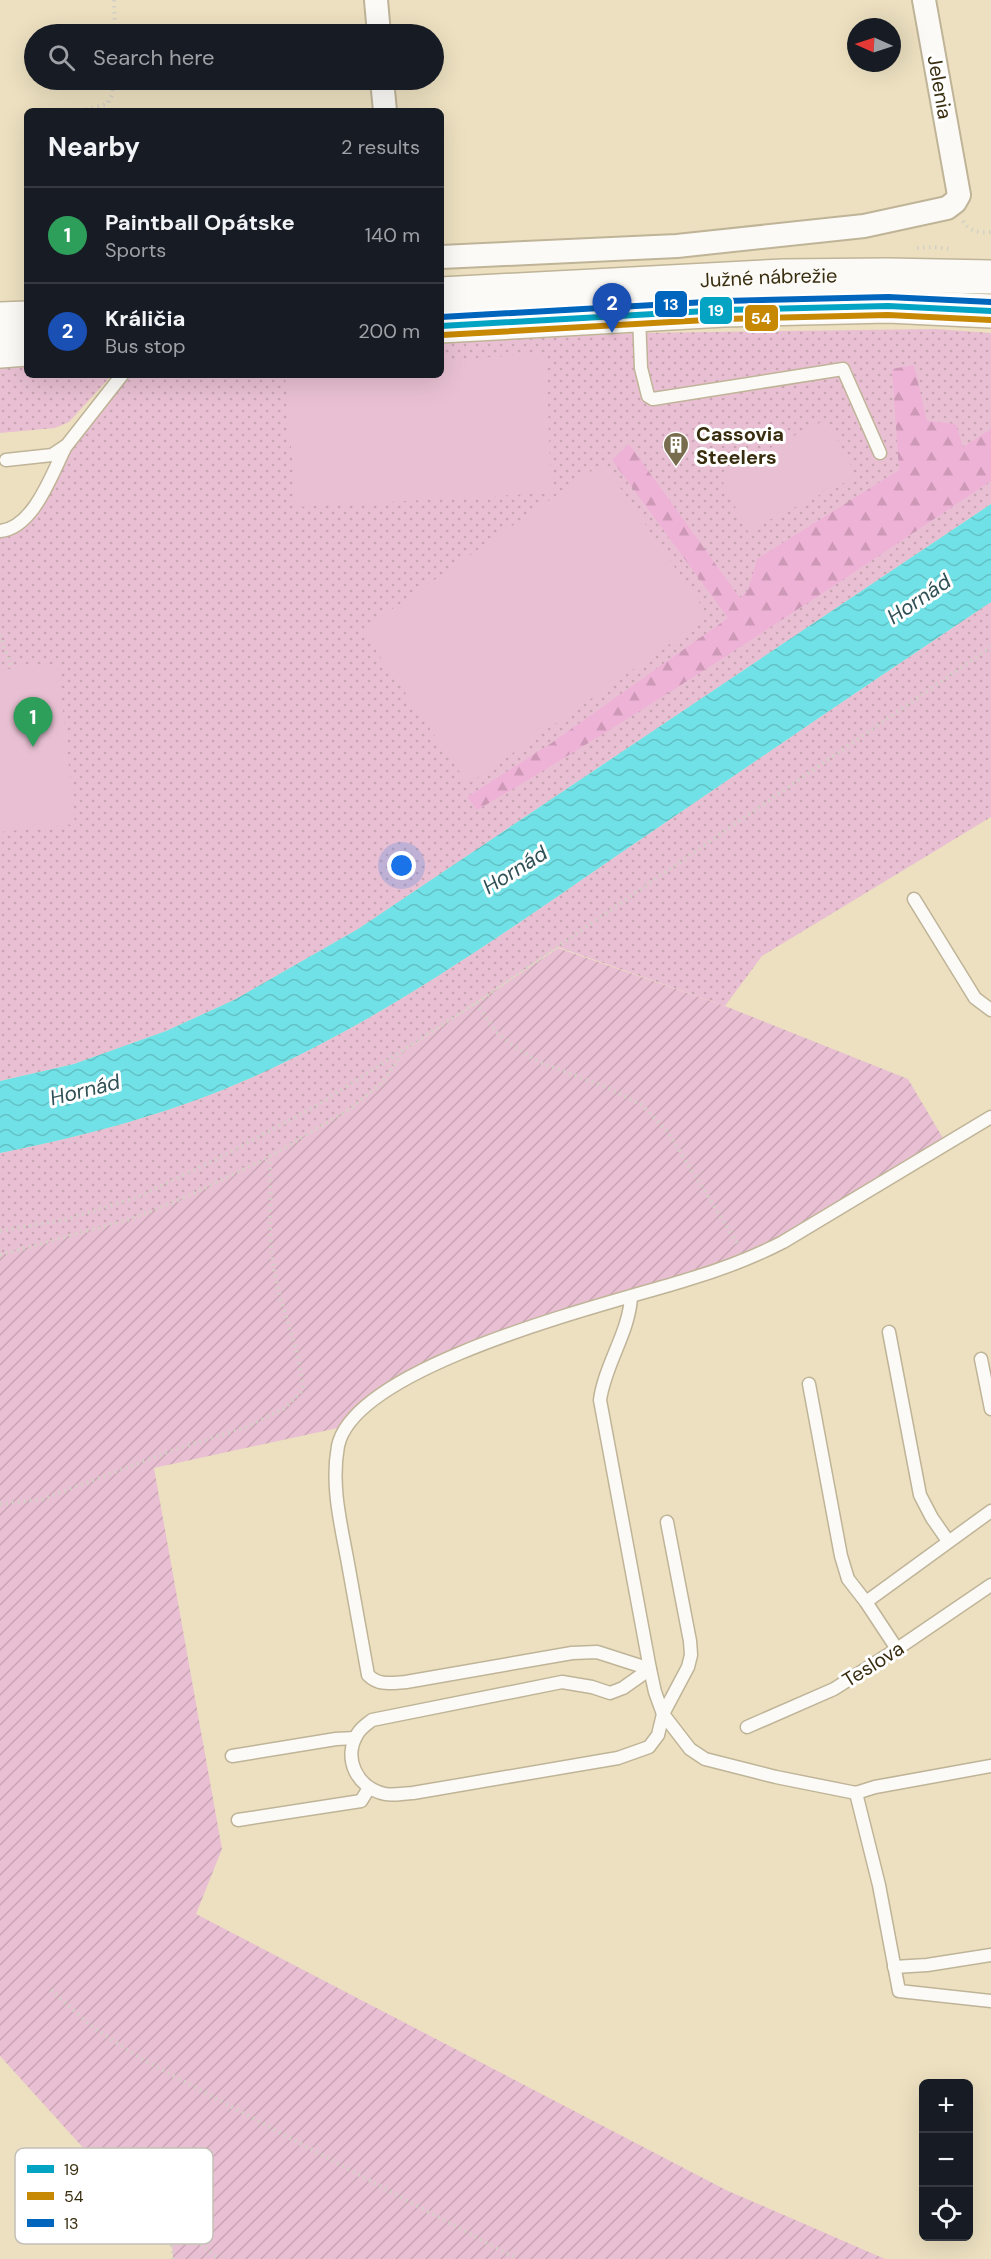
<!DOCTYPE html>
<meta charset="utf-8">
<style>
body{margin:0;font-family:"DM Sans",sans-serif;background:#242831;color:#f1f3f6}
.controls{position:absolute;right:18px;bottom:18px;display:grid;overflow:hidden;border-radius:9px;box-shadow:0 6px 24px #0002}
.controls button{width:54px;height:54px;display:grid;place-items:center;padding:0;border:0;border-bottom:2px solid #363941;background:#171b24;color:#f1f3f6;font:30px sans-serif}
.compass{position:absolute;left:847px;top:18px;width:54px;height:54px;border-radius:50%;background:#171b24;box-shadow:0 6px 24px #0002;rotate:273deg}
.you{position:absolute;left:402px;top:866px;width:21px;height:21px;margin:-15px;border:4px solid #fff;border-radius:50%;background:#1a73e8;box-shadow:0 0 0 9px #1a73e833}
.badge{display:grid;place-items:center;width:39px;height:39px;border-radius:50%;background:#776c4d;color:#fff;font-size:20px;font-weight:700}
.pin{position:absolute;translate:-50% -50px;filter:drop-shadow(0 2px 3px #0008)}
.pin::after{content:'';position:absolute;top:32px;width:21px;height:18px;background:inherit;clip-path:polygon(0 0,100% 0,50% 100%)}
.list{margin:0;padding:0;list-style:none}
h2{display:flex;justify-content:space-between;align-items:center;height:78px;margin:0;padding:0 24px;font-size:26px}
h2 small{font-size:20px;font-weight:400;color:#9ea1a6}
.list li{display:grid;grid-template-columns:39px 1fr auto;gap:18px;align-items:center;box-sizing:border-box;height:96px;padding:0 24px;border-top:2px solid #363941}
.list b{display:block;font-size:22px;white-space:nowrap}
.list p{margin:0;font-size:20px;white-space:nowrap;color:#9ea1a6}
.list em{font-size:20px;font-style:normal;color:#9ea1a6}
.icon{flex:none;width:33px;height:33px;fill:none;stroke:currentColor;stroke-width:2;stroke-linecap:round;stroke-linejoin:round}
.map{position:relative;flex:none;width:991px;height:2259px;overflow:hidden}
.search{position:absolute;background:#171b24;box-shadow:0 6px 24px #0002;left:24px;top:24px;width:420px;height:66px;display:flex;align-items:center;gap:15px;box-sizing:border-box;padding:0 21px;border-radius:33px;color:#9ea1a6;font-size:22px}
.panel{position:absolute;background:#171b24;box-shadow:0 6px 24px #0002;left:24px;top:108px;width:420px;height:270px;border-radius:9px}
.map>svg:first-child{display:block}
</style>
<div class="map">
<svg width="991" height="2259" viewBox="0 0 991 2259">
<defs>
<pattern id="grass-dots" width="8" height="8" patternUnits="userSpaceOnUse" patternTransform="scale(1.5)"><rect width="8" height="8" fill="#e9c0d3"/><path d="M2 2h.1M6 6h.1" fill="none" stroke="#c9a5b4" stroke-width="1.8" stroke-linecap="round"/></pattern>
<pattern id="forest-firs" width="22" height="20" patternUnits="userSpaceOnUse" patternTransform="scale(1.5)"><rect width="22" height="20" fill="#eeb2d7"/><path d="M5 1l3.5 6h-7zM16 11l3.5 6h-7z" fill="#cd99b7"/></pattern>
<pattern id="garden-furrows" width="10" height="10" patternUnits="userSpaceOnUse" patternTransform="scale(1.5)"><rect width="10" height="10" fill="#e9c0d3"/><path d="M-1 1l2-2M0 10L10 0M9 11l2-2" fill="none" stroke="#c9a5b4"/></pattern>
<pattern id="water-waves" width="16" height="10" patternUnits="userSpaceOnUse" patternTransform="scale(1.5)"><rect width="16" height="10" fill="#70e1e7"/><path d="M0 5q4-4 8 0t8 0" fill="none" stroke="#62c1c5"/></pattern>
</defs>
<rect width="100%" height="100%" fill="#ece0c0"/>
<g fill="url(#grass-dots)">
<path d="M936 329 991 333V504L358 929 234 1000 166 1031 74 1064 0 1081V531L19 525 67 445 122 375H441V343L639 333Z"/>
<path d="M27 361V375H112L69 422 55 428 0 433V363Z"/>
<path d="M991 602V817L762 956 725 1006 558 947 403 1052 382 1083 354 1106 269 1157 186 1197 134 1218 0 1255V1153C86 1136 172 1113 253 1077 379 1021 493 941 606 863 734 776 862 688 991 602Z"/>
</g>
<path fill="url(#forest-firs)" d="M914 365 927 421 956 424 963 447 991 429V481C822 594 653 707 477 810L467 797 550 744 728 618 612 460 629 444 740 598 748 590 757 559 899 470 892 369Z"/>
<g fill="#e9c0d3">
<path d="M546 354 551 493 296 507 285 375H441V360Z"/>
<path d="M827 419 856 477 747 531 719 474Z"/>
<path d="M603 463 709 617 468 784 362 630Z"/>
<path d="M58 664 75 824 0 832V670Z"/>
</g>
<path fill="url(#garden-furrows)" d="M558 948 725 1006 908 1079 947 1145 783 1242 688 1280 425 1369 347 1426 154 1468 222 1849 196 1914 726 2190 885 2259H173L172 2246 0 2056V1255L134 1218 186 1197 269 1157 354 1106 382 1083 403 1052Z"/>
<path fill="url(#water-waves)" d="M991 504V602C862 688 734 776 606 863 493 941 379 1021 253 1077 172 1113 86 1136 0 1153V1081L74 1064 166 1031 234 1000 358 929Z"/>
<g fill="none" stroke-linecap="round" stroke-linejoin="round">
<defs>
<g id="lane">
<path d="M639 316 641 368 648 396 653 399 843 369 880 453"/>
<path d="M6 460 52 455 67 445 122 375"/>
<path d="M0 531C34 528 52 473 66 446"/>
<path d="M914 899 975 998 991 1010"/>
<path d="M991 1117 783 1242C752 1258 720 1270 686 1280 613 1303 355 1364 338 1446 331 1484 340 1521 347 1558 354 1597 361 1636 368 1675 379 1686 391 1683 406 1682L572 1653 597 1652 650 1669 655 1692 663 1714 690 1749 705 1759 776 1777 856 1793 875 1787 991 1766"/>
<path d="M631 1297C629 1333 605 1364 600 1400L650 1669 623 1688 610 1693 592 1687 562 1682 372 1720C367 1724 361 1728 358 1733 342 1758 357 1788 385 1794 394 1796 405 1793 413 1793L618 1758 649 1747 658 1735 663 1714 688 1667 691 1655 690 1641 667 1522"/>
<path d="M889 1332 920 1495 932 1518 948 1541"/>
<path d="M981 1359 991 1409"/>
<path d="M809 1384 841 1556 848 1579 866 1602 991 1511"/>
<path d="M866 1602 897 1649"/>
<path d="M747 1727 834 1689 897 1649 991 1585"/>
<path d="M232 1756 336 1739 355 1738"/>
<path d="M856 1793 879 1885 899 1991 991 2001"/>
<path d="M238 1820 361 1801 369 1788"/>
<path d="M894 1967 927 1965 991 1955"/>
</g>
<g id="street">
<path d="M376 0 379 34"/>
<path d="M382 80 385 111"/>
<path d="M441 257 677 246 864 226 947 208 955 202 959 195 924 0"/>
</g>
<g id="highway">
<path id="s1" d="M441 294 783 276 887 275 991 277"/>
<path d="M0 319 27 318"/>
<path d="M441 326 724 310 888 306 991 311"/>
<path d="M0 351 27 349"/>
</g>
</defs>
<use href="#lane" stroke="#bfb498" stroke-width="15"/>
<use href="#street" stroke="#bfb498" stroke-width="26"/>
<use href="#highway" stroke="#bfb498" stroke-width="36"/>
<g stroke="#d3d0c6" stroke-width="4" stroke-dasharray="1.5 4.5" stroke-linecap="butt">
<path d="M114 0 115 34"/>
<path d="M80 111 107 104 112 95 113 80"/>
<path d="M963 221C969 232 981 233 991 232"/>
<path d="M917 248 932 247 951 249"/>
<path d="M0 635 12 669"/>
<path d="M476 1003 496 1032 515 1047 539 1062 608 1088 642 1105 667 1131 739 1246"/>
<path d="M0 1231 63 1220 138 1197 219 1158 316 1106 476 1003 991 647"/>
<path d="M0 1255 134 1218 186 1197 269 1157 350 1109 382 1083 401 1055"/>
<path d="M0 1504 43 1499 171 1451 246 1427 285 1408 303 1390C300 1347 279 1306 273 1264 267 1228 273 1192 269 1157"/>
<path d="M51 1990 91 2026 140 2058 517 2259"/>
<path d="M173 2259 172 2246 177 2233 194 2238 218 2259"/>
</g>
<use href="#lane" stroke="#fcfaf6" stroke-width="12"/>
<use href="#street" stroke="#fcfaf6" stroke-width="22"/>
<use href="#highway" stroke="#fcfaf6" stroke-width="33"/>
<defs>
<path id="bus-1" d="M441 326 724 310 888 306 991 311"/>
<path id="bus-2" d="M442 335 724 319 888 315 991 320"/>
<path id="bus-3" d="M441 317 724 301 888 297 991 302"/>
</defs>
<use href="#bus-1" stroke="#fff" stroke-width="10"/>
<use href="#bus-2" stroke="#fff" stroke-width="10"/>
<use href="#bus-3" stroke="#fff" stroke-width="10"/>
<use href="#bus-1" stroke="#03a3c4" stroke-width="6"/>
<use href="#bus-2" stroke="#c78804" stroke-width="6"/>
<use href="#bus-3" stroke="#0065bd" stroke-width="6"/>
</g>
<defs>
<symbol id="building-pin" viewBox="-11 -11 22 30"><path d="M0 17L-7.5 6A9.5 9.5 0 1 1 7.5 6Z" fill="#776c4d" stroke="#fff"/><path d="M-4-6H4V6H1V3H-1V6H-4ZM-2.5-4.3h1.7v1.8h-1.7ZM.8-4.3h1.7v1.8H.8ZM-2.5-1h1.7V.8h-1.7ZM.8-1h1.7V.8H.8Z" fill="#fff"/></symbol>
</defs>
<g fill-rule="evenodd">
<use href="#building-pin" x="661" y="430" width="30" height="40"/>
</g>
<g text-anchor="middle" stroke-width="6" stroke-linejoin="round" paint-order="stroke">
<g font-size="20" fill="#382d0f" stroke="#fff">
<text transform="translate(940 87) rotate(80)" y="7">Jelenia</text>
<text dy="7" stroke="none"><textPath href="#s1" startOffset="328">Južné nábrežie</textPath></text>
<text transform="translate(873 1664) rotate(-32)" y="7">Teslova</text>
</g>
<g font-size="20" font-weight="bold" fill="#382d0f" stroke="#fff" text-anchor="start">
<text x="696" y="441">Cassovia<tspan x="696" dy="23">Steelers</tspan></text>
</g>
<g font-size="21" font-style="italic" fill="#2f5055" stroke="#fff">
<text transform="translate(919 599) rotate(-34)" y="7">Hornád</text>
<text transform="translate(515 870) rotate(-32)" y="7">Hornád</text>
<text transform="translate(85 1090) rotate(-14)" y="7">Hornád</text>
</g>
</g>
<rect x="15" y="2148" width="198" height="96" rx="9" fill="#fff" stroke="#c3c0b7" stroke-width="1.5"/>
<rect x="27" y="2165" width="27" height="8" fill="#03a3c4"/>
<rect x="27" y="2192" width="27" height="8" fill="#c78804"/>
<rect x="27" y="2219" width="27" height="8" fill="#0065bd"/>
<g font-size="16" fill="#382d0f">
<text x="64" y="2175">19</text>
<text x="64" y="2202">54</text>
<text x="64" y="2229">13</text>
</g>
<g stroke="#fff" stroke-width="2">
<rect x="654" y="290" width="34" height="28" rx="6" fill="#0065bd"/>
<rect x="699" y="296" width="34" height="29" rx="6" fill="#03a3c4"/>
<rect x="744" y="304" width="35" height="28" rx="6" fill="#c78804"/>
</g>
<g font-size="16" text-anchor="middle" font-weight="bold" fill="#fff">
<text x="671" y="310">13</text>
<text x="716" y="316">19</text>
<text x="761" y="324">54</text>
</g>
</svg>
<div class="controls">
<button>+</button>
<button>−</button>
<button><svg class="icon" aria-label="locate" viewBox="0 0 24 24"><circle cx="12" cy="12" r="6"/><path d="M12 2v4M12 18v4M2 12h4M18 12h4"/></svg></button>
</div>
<svg class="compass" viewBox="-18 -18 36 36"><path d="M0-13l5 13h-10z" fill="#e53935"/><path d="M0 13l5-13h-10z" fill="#9ea1a6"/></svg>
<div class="you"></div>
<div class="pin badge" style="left:33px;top:747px;background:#2e9e5b">1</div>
<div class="pin badge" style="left:612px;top:333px;background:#1a4fb4">2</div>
<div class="search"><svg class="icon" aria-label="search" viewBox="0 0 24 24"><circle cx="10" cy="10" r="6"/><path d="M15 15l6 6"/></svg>Search here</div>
<section class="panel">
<h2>Nearby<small>2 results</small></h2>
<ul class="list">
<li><span class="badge" style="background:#2e9e5b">1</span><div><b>Paintball Opátske</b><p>Sports</p></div><em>140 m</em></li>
<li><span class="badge" style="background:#1a4fb4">2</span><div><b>Králičia</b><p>Bus stop</p></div><em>200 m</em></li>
</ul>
</section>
</div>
